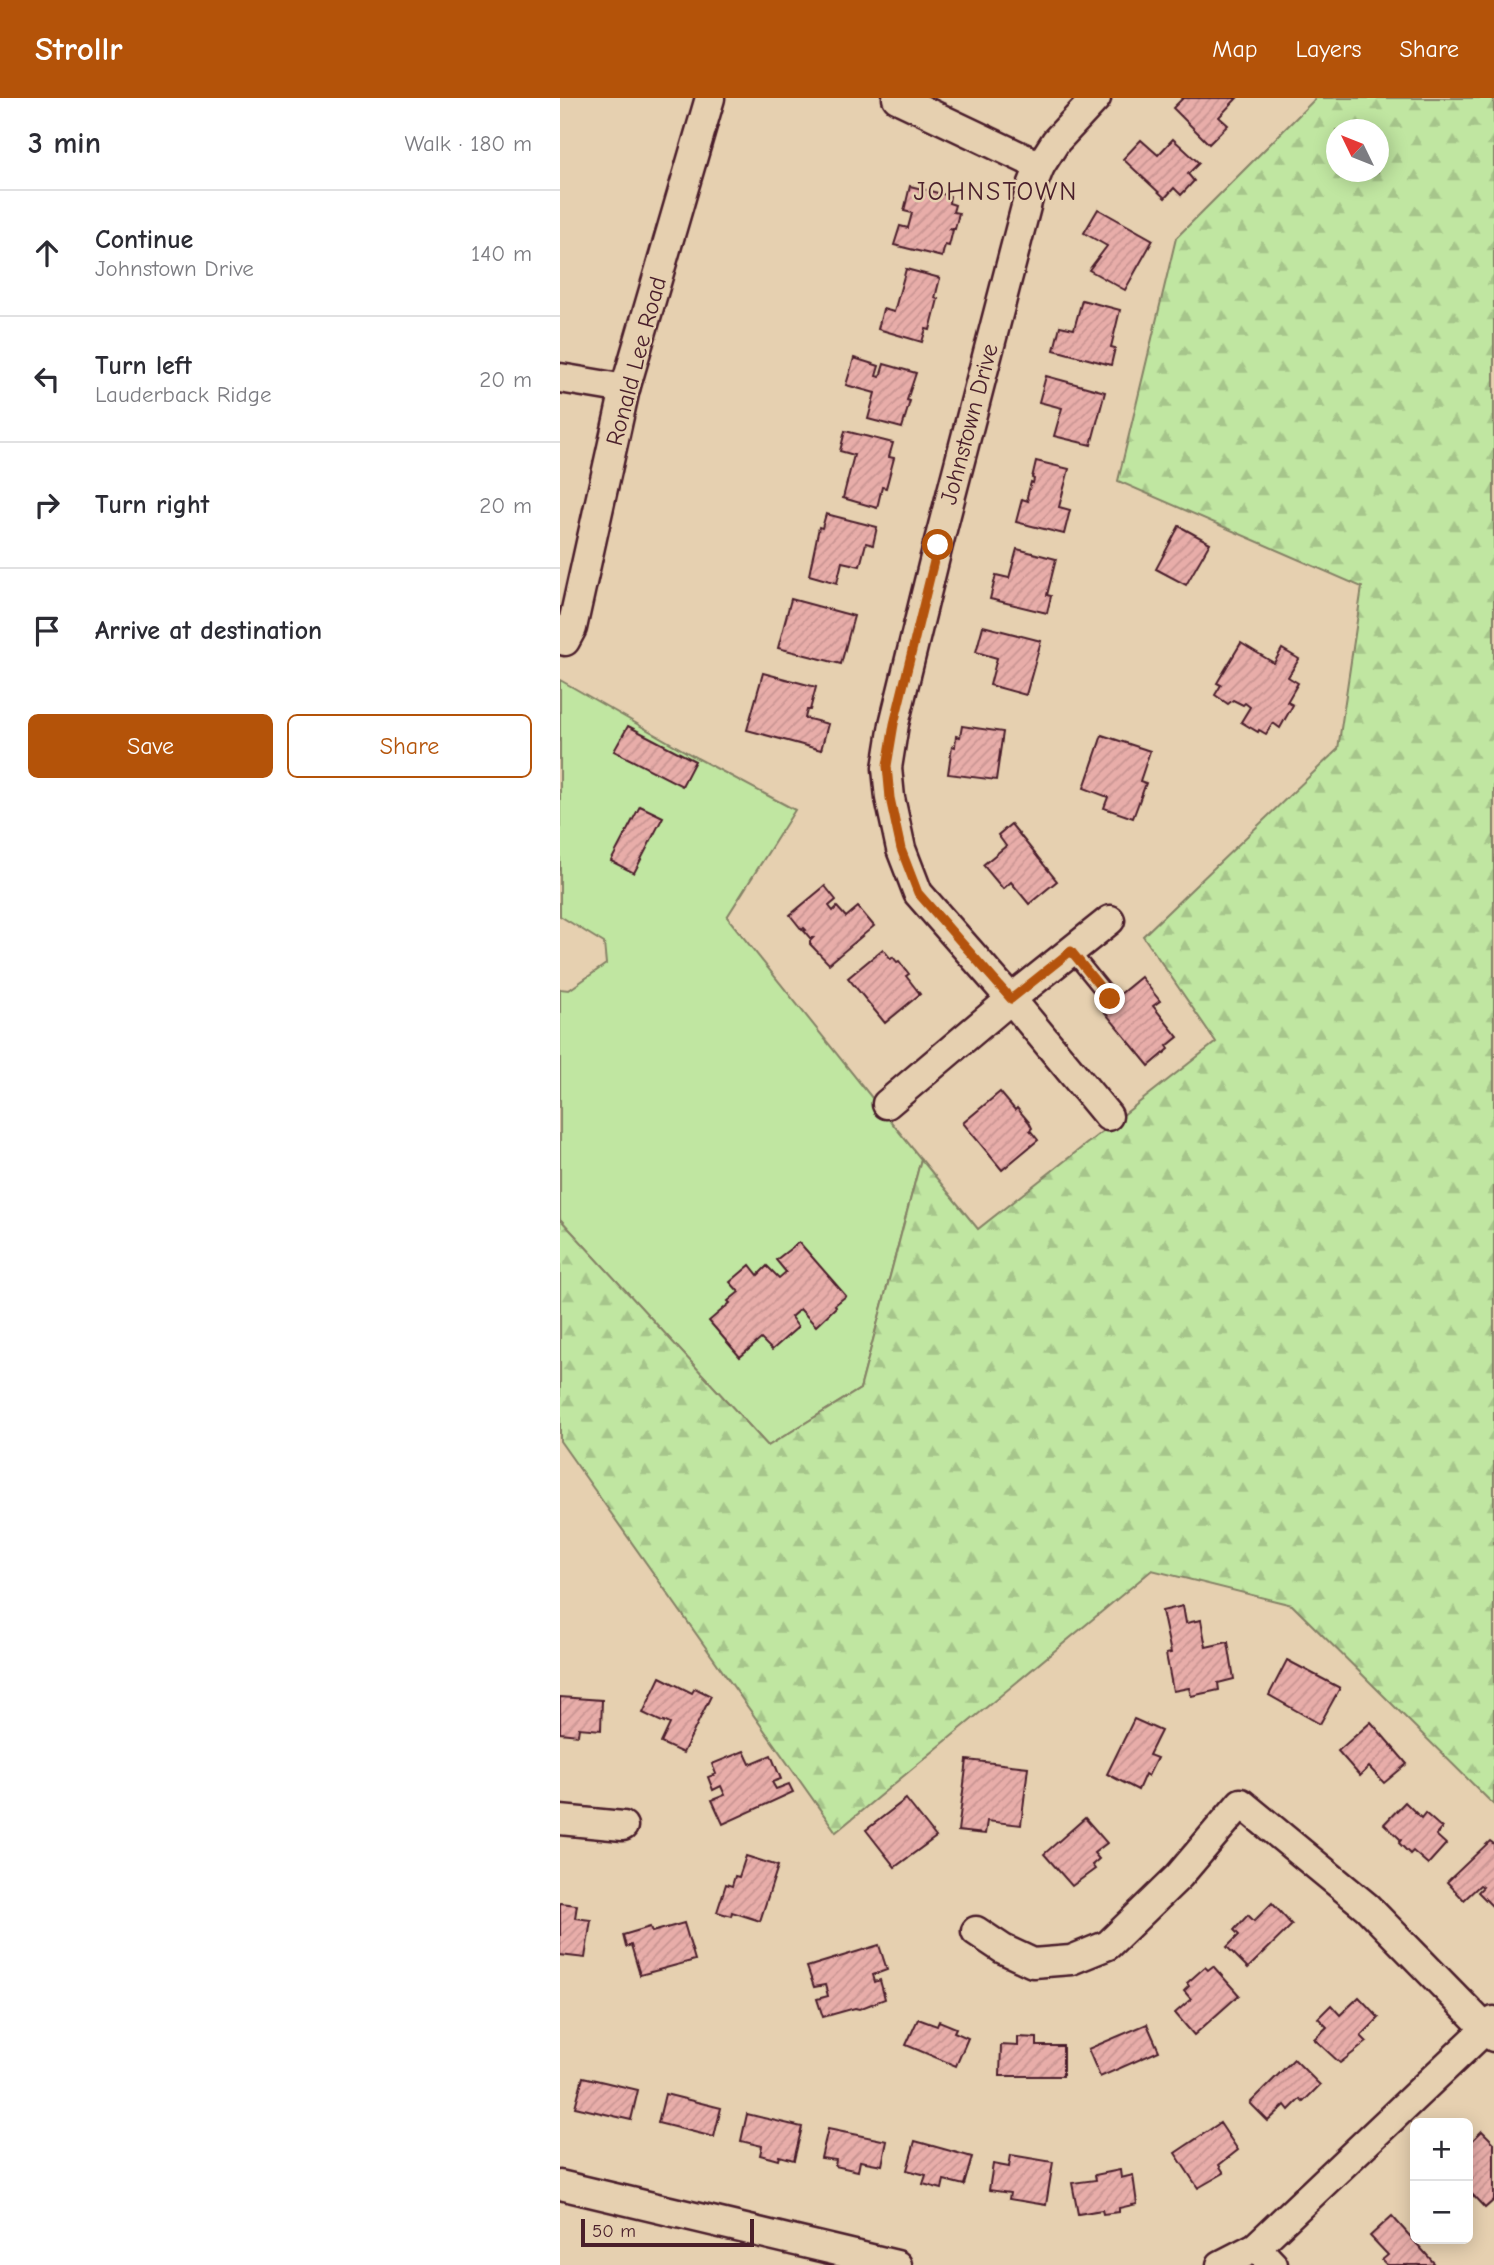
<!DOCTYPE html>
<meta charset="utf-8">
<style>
body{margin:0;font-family:"Comic Neue",sans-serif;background:#f7f7f7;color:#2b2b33}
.controls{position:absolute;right:21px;bottom:21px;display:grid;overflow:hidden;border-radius:10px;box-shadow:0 4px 18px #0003}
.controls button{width:63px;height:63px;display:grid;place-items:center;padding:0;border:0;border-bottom:2px solid #e1e1e2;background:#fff;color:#2b2b33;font:35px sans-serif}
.compass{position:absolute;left:766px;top:21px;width:63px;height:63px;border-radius:50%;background:#fff;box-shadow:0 4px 18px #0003;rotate:313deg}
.scale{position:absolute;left:21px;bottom:18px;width:173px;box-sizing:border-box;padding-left:7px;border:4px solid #4a1f2b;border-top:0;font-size:19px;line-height:24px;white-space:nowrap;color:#4a1f2b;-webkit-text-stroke:5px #e6d0b0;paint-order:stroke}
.stop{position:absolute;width:21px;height:21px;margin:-16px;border:5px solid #b45309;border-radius:50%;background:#fff}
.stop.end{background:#b45309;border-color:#fff;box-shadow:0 2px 7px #0008}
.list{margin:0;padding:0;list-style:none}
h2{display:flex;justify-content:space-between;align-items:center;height:91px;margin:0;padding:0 28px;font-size:30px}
h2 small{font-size:23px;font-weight:400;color:#7c7c81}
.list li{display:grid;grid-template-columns:46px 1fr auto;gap:21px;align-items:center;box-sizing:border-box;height:126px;padding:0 28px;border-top:2px solid #e1e1e2}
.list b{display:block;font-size:26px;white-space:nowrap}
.list p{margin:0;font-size:23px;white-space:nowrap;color:#7c7c81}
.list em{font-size:23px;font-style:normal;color:#7c7c81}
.actions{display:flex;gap:14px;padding:21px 28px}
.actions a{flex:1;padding:16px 0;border:2px solid #b45309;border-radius:10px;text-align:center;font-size:24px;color:#b45309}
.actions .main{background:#b45309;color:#fff}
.icon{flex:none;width:38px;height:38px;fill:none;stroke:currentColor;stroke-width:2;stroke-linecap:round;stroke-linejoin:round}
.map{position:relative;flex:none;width:934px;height:2167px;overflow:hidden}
header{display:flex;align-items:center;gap:42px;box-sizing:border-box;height:98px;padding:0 35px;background:#b45309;color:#fff}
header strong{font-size:33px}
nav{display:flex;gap:38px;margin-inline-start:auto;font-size:24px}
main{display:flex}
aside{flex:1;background:#fff}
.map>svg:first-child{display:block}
</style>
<header>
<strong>Strollr</strong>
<nav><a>Map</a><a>Layers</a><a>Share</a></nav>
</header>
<main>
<aside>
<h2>3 min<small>Walk · 180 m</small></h2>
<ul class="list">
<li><svg class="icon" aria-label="ahead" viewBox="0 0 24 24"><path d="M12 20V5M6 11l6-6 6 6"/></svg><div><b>Continue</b><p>Johnstown Drive</p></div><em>140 m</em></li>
<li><svg class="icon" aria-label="left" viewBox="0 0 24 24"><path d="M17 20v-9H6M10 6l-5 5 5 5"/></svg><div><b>Turn left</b><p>Lauderback Ridge</p></div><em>20 m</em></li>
<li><svg class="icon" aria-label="right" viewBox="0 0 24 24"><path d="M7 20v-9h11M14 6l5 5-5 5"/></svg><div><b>Turn right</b></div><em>20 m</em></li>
<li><svg class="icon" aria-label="arrive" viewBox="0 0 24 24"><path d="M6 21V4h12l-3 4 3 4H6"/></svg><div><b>Arrive at destination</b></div></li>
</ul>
<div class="actions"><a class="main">Save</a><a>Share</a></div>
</aside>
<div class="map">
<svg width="934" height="2167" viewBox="0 0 934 2167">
<defs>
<pattern id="forest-firs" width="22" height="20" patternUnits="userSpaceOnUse" patternTransform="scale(1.75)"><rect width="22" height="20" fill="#c0e6a1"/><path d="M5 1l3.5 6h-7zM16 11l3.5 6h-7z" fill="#a6c58b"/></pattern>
<pattern id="building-hatch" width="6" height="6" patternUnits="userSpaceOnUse" patternTransform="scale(1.75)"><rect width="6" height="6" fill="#e8ada9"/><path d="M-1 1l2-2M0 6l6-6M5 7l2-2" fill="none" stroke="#c89492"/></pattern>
</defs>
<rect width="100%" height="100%" fill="#e6d0b0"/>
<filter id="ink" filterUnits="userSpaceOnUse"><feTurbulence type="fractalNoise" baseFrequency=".0143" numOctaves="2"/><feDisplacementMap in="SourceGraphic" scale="14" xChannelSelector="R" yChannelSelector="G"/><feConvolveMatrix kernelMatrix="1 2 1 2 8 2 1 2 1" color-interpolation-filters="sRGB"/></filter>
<g filter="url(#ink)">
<path fill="#c0e6a1" stroke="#858266" stroke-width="2" d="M0 582 137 660 235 712 167 819 361 1061 300 1291 208 1348 0 1121V891L9 892 46 866 44 845 0 818Z"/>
<path fill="url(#forest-firs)" stroke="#858266" stroke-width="2" fill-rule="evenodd" d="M756 0H934V1707L732 1507 592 1472 276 1734 0 1343V1121L208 1348 300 1291 361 1061 418 1131 656 944 583 838 778 651 802 489 558 383 616 140ZM776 32H818V74H776Z"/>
<g fill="url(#building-hatch)" stroke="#4a1f2b" stroke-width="2">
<path d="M623 0H677L659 19 668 27 649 46 613 10Z"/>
<path d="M613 41 639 65 628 76 634 83 621 97 614 90 605 100 563 61 581 42 598 57Z"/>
<path d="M350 88 390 98 389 105 395 107 393 114 399 115 395 131 390 130 389 131 393 132 389 148 385 147 382 159 334 147 340 128 348 130 352 115 344 113Z"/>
<path d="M538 111 593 142 565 192 529 172 547 148 524 135Z"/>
<path d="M346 171 380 180 375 200 378 201 370 232 366 231 362 244 318 231 323 211 334 214Z"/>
<path d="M522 202 560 212 551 249 555 250 551 267 494 252 500 228 514 231Z"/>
<path d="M294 260 319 268 316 278 320 279 324 266 356 275 347 302 350 303 342 330 308 321 315 295 286 287Z"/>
<path d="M486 278 545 294 531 347 494 338 502 310 479 304Z"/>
<path d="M285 333 333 345 329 359 334 360 326 390 322 389 317 410 283 400 294 357 280 353Z"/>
<path d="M476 363 509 371 499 409 510 412 504 436 456 424 462 401 468 403 467 399 471 384 473 385 474 381 472 380Z"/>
<path d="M266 416 317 429 313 447 306 445 300 468 282 464 277 485 249 477 259 429 262 430Z"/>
<path d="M619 428 650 445 626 487 596 471Z"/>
<path d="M457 451 496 461 487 497 491 498 487 515 430 501 436 477 449 480Z"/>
<path d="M231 501 294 518 281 566 218 550Z"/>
<path d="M423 528 481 543 466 597 430 587 437 560 416 554Z"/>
<path d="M681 545 714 565 722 551 739 561 728 579 738 585 727 604 733 607 720 630 713 625 706 636 699 632 698 634 681 624 690 609 685 605 683 607 673 602 668 606 655 597 661 587 657 585Z"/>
<path d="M203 575 256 589 250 612H247L245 620 268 626 261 652 187 632Z"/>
<path d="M68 628 135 663 122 688 54 653Z"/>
<path d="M402 628 443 634 436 682 388 676 392 648 395 649 396 638 400 639Z"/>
<path d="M542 637 590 653 580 683 586 685 573 720 544 710 548 699 524 690Z"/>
<path d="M80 708 103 719 74 775 51 763Z"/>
<path d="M451 726 497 783 469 806 451 784 443 791 423 767 446 748 438 737Z"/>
<path d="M265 788 276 802 269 808 273 813 277 809 286 819 298 809 314 828 269 866 250 846V843L253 840H250L244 833 246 832 244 830 242 832 230 817Z"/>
<path d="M323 851 331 861 333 859 337 864 339 863 349 876 346 878 360 896 325 925 288 880Z"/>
<path d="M581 879 600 903 593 908 618 939 607 948 609 951 589 968 542 911Z"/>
<path d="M440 994 455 1012 457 1010 469 1024 472 1030 470 1032 478 1042 442 1072 403 1025Z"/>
<path d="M239 1144 286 1198 275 1207 276 1209 256 1228 240 1211 231 1219 238 1229 212 1252 201 1241 180 1259 149 1223 170 1205 168 1203 179 1194 170 1184 190 1167 198 1177 207 1168 219 1180 226 1174 216 1162Z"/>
<path d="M623 1508 626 1525 641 1522 646 1549 668 1544 674 1581 658 1585 659 1592 631 1598 629 1590 613 1593 606 1556 611 1555 602 1513Z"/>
<path d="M727 1562 780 1590 760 1626 709 1597Z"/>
<path d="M100 1579 132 1595 135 1590 151 1598 123 1655 101 1645 110 1626 104 1623V1625L83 1615Z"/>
<path d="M0 1599 42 1602 41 1632 19 1630 18 1637 0 1635Z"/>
<path d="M574 1621 601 1633 589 1657 597 1660 588 1678 585 1676 578 1692 547 1676Z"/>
<path d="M811 1624 847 1666 824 1685 809 1669 800 1678 778 1653Z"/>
<path d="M184 1653 190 1666 211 1657 221 1681 212 1684 216 1691 229 1686 233 1694 163 1726 152 1702 165 1697 161 1688 153 1692 148 1679 156 1676 152 1666Z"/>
<path d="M407 1662 468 1669 461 1727 427 1723 425 1736 398 1733Z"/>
<path d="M346 1701 376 1739 335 1769 306 1732Z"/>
<path d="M845 1704 861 1720 865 1715 882 1730 876 1737 886 1746 868 1766 853 1753 850 1756 839 1745 841 1742 824 1726Z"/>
<path d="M525 1720 547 1745 534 1755 539 1761 532 1767 535 1771 512 1788 484 1756Z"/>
<path d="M930 1743 934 1746V1810L918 1794 923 1789 920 1787 904 1802 887 1784Z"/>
<path d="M186 1758 218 1768 200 1823 172 1814 171 1818 157 1814 166 1786 172 1788 175 1778 179 1779Z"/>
<path d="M0 1805 17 1807 15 1820 31 1822 25 1860 0 1857Z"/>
<path d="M712 1805 732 1827 688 1870 667 1849 679 1837 674 1832 688 1817 694 1823Z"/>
<path d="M124 1825 135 1862 80 1877 71 1847 66 1849 63 1837 90 1829 92 1834Z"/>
<path d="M319 1847 327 1872 313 1877 315 1884 320 1882 325 1901 299 1911 295 1910 263 1919 257 1901 268 1898 265 1887 254 1889 247 1869Z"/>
<path d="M653 1868 679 1897 634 1937 615 1915 631 1901 624 1893 629 1888 627 1885 645 1869 648 1872Z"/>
<path d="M799 1899 819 1920 801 1938 807 1944 780 1965 754 1941 767 1929 758 1920 771 1907 780 1917Z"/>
<path d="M358 1921 377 1928 379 1923 396 1930 394 1934 408 1940 396 1968 346 1947Z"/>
<path d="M587 1926 599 1953 540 1979 528 1951Z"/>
<path d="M458 1939 477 1940V1948H503V1978H440L441 1947 458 1948Z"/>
<path d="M734 1961 760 1987 743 2004 740 2001 729 2012 725 2007 708 2023 690 2005Z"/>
<path d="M23 1979 78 1992 71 2022 15 2009Z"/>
<path d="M105 1996 161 2010 154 2039 98 2025Z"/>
<path d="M187 2016 242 2029 234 2062 219 2058 218 2062 200 2057 202 2048 181 2043Z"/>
<path d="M660 2025 678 2052 659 2067 664 2075 638 2090 615 2055Z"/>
<path d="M268 2031 327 2043 322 2067 300 2063 298 2073 275 2068 276 2062 261 2060Z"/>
<path d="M922 2033 934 2045V2102L925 2110 908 2092V2085L912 2081 908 2076V2047Z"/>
<path d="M355 2043 412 2059 404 2087 384 2082 382 2091 363 2086 366 2077 347 2072Z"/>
<path d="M451 2057 493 2064 486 2107 449 2101 450 2095 429 2092 433 2066 449 2069Z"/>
<path d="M560 2072 561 2080 573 2077 577 2106 559 2110V2114L543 2116 542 2112 518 2116 512 2085 536 2082 535 2077Z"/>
<path d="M832 2118 874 2165 872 2167H827L822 2162 828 2157 810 2138Z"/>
</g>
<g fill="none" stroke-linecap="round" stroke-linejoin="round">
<defs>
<path id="service" d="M511 853 550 901"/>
<g id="minor">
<path d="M337 0 480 68"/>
<path d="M536 0 496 43 480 68 470 93 378 447 334 626 327 670 330 700 341 751 358 795 451 901 548 1018"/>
<path d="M0 280 65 291"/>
<path d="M5 543 12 530 65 291 150 0"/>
<path d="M327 1006 451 901 550 822"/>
<path d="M0 1722 63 1728"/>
<path d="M416 1833 443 1851 473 1865 511 1862 548 1847 619 1778 681 1705 807 1809 934 1939"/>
<path d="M0 2087 337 2167"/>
<path d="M696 2149 713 2167"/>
<path d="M661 2167 696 2149 934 1923"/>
</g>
</defs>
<use href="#service" stroke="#4a1f2b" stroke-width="19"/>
<use href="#minor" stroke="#4a1f2b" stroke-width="33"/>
<use href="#service" stroke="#e6d0b0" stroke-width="14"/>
<use href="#minor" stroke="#e6d0b0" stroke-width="28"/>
</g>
</g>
<g fill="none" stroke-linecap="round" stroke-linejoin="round" filter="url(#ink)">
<path stroke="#b45309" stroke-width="9" d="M378 447 334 626 327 668 330 700 341 751 358 795 451 901 511 853 550 901"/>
</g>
<g text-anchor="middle" stroke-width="5" stroke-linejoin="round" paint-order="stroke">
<g font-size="24" fill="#4a1f2b" stroke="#e6d0b0">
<text transform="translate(76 263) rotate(-75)" y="8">Ronald Lee Road</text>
<text transform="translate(409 326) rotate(-75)" y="8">Johnstown Drive</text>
</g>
<g font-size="26" letter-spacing="2" fill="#4a1f2b" stroke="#e6d0b0">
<text x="436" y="102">JOHNSTOWN</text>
</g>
</g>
</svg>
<div class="controls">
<button>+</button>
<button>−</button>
</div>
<svg class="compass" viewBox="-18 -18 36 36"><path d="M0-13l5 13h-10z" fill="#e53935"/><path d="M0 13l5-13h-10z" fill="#7c7c81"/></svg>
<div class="scale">50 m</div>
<div class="stop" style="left:378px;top:447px"></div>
<div class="stop end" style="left:550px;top:901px"></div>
</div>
</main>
